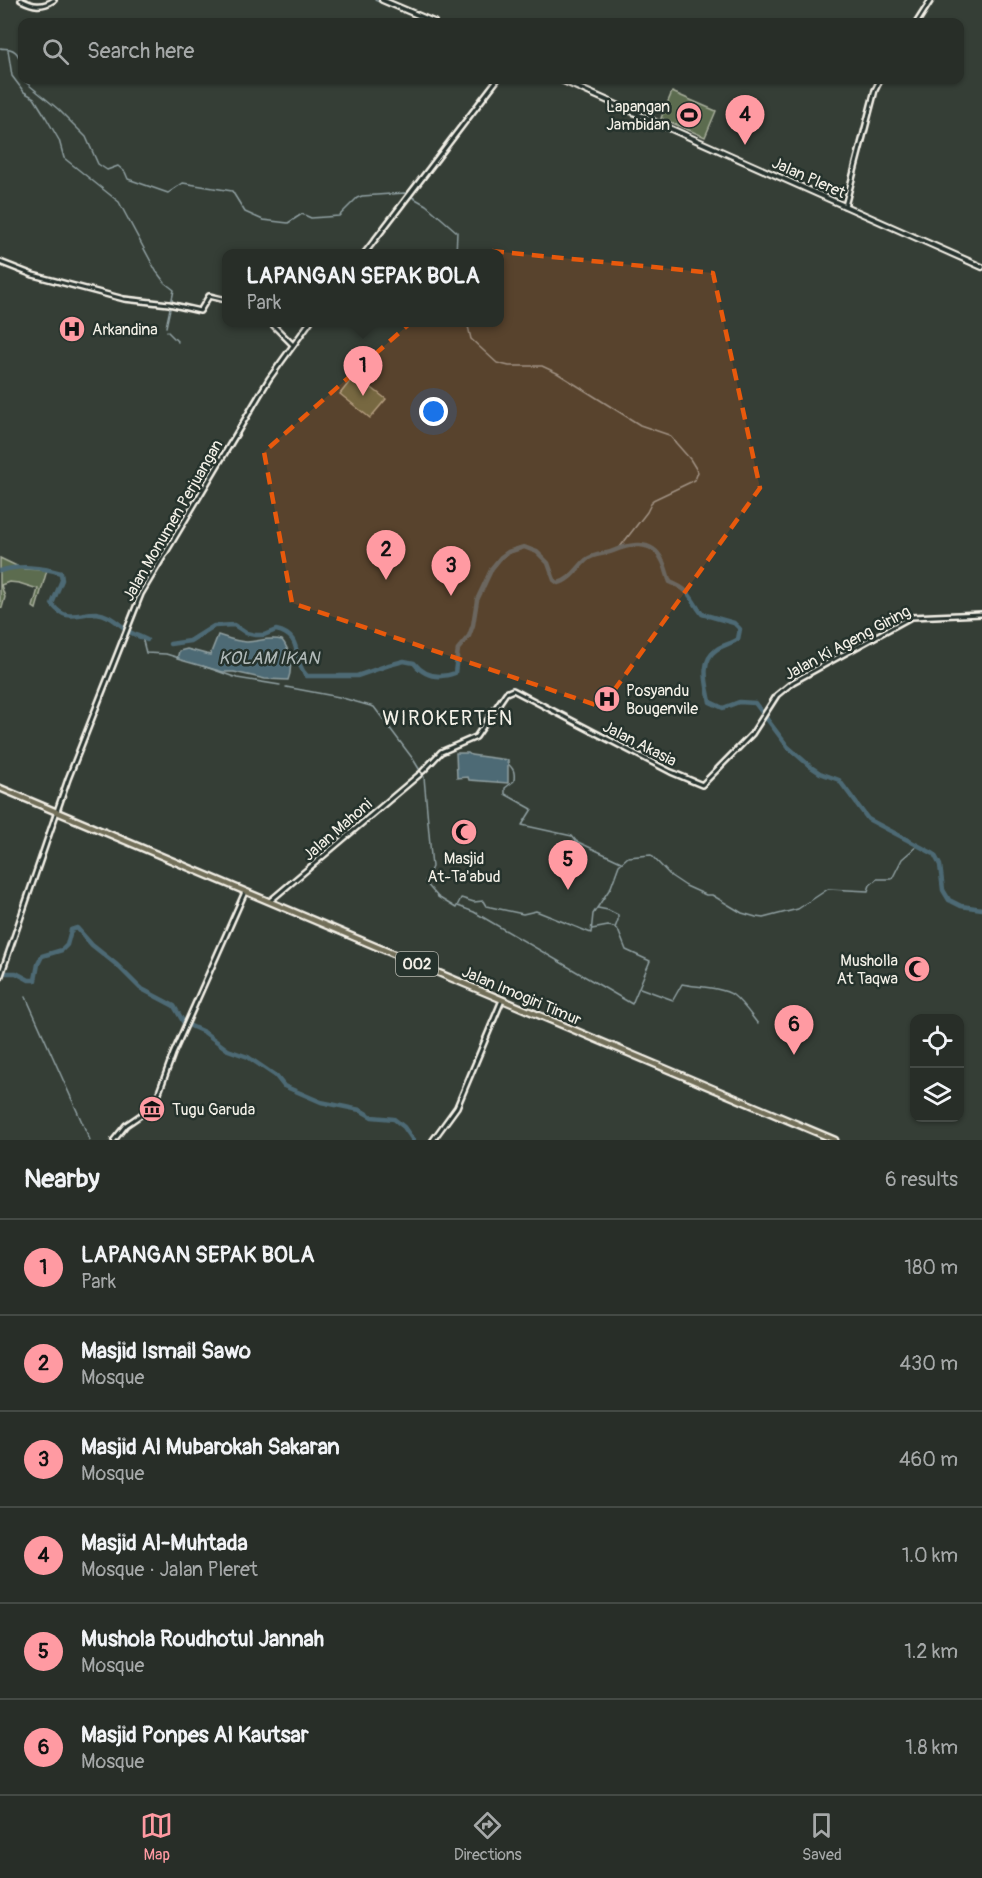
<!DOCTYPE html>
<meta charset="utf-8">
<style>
body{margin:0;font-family:Pangolin,sans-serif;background:#343a34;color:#f1f3f6}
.controls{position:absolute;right:18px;bottom:18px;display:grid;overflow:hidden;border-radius:12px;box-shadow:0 2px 4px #0004}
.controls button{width:54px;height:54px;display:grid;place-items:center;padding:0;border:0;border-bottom:2px solid #444a45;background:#282e28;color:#f1f3f6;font:30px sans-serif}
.you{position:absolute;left:434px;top:412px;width:21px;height:21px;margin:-15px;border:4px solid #fff;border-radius:50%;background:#1a73e8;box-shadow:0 0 0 9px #1a73e833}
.badge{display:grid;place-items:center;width:39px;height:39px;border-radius:50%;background:#ff9aa2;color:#111;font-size:20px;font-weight:700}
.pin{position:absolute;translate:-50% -50px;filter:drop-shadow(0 2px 3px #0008)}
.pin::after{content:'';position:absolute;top:32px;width:21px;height:18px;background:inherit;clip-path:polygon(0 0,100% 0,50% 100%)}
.popup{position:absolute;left:222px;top:249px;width:282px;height:78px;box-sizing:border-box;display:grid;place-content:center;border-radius:12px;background:#282e28;filter:drop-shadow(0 2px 4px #0005);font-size:20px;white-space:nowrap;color:#a5a8a8}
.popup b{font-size:22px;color:#f1f3f6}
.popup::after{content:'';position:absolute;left:50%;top:100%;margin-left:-12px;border:12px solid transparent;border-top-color:#282e28}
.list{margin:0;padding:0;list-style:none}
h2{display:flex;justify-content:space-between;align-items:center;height:78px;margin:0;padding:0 24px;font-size:26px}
h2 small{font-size:20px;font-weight:400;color:#a5a8a8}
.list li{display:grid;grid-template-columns:39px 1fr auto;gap:18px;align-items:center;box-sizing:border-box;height:96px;padding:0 24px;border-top:2px solid #444a45}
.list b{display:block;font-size:22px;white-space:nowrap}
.list p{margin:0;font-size:20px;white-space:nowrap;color:#a5a8a8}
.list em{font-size:20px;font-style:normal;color:#a5a8a8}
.icon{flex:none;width:33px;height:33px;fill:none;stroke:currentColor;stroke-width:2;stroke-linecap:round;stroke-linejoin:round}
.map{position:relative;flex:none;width:982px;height:1140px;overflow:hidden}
.search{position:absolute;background:#282e28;box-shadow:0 2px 4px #0004;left:18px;right:18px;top:18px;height:66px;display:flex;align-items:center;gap:15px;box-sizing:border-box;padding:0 21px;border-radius:12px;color:#a5a8a8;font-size:22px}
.sheet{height:654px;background:#282e28}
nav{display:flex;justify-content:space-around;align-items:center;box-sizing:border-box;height:84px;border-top:2px solid #444a45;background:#282e28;font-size:16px;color:#a5a8a8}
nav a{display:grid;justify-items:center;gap:3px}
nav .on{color:#ff9aa2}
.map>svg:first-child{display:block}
</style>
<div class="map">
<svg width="982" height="1140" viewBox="0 0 982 1140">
<rect width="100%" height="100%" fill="#353e36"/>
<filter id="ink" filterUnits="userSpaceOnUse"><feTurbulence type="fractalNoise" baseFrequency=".0167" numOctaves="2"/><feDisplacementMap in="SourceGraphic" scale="12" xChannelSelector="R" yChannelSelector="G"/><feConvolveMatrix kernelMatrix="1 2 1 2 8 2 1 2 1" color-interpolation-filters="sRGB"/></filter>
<g filter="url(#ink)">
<g fill="#5b6c4f" stroke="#a8ae9c" stroke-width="1.5">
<path d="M672 92 716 111 705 137 661 118Z"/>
<path d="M355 375 386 399 370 418 340 394Z"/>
<path d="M0 558 23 569 47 570 36 609 33 607 38 589 19 583 9 582 1 585 5 597 2 608 0 607Z"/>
</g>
<g fill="#4e6a74" stroke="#90a0a2" stroke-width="1.5">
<path d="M218 635C227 638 237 642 247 642 260 641 269 637 282 640 290 649 293 669 288 680L265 679 234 672H223L177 659 179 651 187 649 210 655Z"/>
<path d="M456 753H468L471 755 508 760V783L469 780 468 777 457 778Z"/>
</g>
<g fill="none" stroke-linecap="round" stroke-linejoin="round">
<g stroke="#90a0a2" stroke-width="1.5">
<path d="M375 0 418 18"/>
<path d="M422 19 429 22"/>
<path d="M0 48C3 49 7 48 10 49 22 52 21 68 22 77"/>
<path d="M8 50 12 76 24 92 34 98 44 114 59 140 64 158 119 202 156 271 165 283 174 290 166 327"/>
<path d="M23 80 58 109 86 137 98 164 107 170 118 166 125 172 128 179 168 193 183 183 232 191 245 212 263 220 288 223 302 214 311 218 339 216 357 198 362 196 405 193 426 205 457 232 456 254"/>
<path d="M587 94 621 109"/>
<path d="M467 322 471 339 497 363 509 366H542L557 373 640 425 669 435 690 459 698 472 695 480 653 500 647 512 620 547"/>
<path d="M167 331 178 342"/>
<path d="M142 637 146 653 166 654 179 658"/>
<path d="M203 666 237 678 280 685"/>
<path d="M286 687 339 697 374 707 413 759 424 777 432 867 425 882 438 897 456 908 461 898 474 902 483 901 486 906 523 914 536 911 591 933 593 914 611 887 619 865 628 857 651 855 671 876 686 886 706 895H712L742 913 756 917 763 918 798 909 828 889 868 891 870 885 877 879H892L902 859 917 846"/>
<path d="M507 763C514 769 515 772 514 781L505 788V794L532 809 522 825 572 836 576 841 621 862"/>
<path d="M458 906 474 912 632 1004 650 961 626 950 618 930 615 928 618 920V915L608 910 598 908"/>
<path d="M592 929 608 926 614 927"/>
<path d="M640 988 673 1000 682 984C695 987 722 987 733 995 742 1002 751 1015 758 1024"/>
<path d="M26 997 90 1140"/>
</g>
<g stroke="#4e6a74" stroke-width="4.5">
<path d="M0 571C18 565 42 567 61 573L62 580 52 604C66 623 78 613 96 613 110 614 119 625 130 632 135 635 141 637 147 640"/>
<path d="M170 644 190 641 214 626 234 625 246 633 255 635H264L276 630C305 636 291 661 307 676H357L389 665 404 661 414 663C425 677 439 679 455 673L458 649 469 636 473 625 477 600 492 568 501 557 508 552 524 547 537 552 548 563 554 580 558 583C570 581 577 568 586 560 594 553 604 555 613 551 629 544 652 539 662 560 666 567 667 575 670 582 692 591 689 597 702 614L734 623 740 629 738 639C731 644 722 645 716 650 699 662 707 685 710 702L723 708 739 702 755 703 788 747 811 767 820 773 839 780 868 819 934 854 940 865 943 890 949 900 961 906 982 909"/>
<path d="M0 973H16L29 980H35L38 964 42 956 62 950 67 945 71 930 77 928 92 945 117 965 140 988 174 1006 184 1023 204 1032 228 1050 248 1057 276 1076 284 1086 321 1102 360 1110 372 1117 394 1119 404 1127 413 1140"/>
</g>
<defs>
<g id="tertiary">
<path d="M21 0C33 6 42 8 54 0"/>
<path d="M917 22 931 0"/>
<path d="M845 206 875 90 880 80"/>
<path d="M364 254 497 80"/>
<path d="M0 262 33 275 124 299 169 304 200 311 209 296 226 300"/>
<path d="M270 322 293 345"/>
<path d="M423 771 441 752 476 737 506 693 513 690 671 772 702 785 752 734 777 695 793 682 911 617 982 614"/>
<path d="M270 901 420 774"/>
<path d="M0 978 68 779 141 594 269 379 310 322"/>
<path d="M114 1140 126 1125 154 1106 173 1054 245 892"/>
<path d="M433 1140 457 1107 502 1000"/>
</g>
<g id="secondary">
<path d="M382 0 434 22"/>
<path d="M561 80 982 267"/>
</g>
<path id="primary" d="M0 788 835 1140"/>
</defs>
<use href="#tertiary" stroke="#f4f1e8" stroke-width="8"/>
<use href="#secondary" stroke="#f4f1e8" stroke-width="8"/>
<use href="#primary" stroke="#f4f1e8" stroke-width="9"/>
<use href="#tertiary" stroke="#26332d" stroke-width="3"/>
<use href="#secondary" stroke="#26332d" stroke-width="4"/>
<use href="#primary" stroke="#716e59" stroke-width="4.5"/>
</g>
</g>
<path fill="#e8590c" fill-opacity="0.2" stroke="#e8590c" stroke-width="4.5" stroke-dasharray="12 8" stroke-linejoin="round" d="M492 251 713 273 760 488 602 707 292 603 264 452Z"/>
<defs>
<symbol id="stadium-disc" viewBox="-11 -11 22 22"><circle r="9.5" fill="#ff9aa2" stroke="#26332d"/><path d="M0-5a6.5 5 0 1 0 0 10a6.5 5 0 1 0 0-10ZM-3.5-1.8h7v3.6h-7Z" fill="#111"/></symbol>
<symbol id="hospital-disc" viewBox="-11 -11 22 22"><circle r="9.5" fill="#ff9aa2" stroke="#26332d"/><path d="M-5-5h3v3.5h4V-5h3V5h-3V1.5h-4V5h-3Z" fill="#111"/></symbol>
<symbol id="mosque-disc" viewBox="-11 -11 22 22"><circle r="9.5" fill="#ff9aa2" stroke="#26332d"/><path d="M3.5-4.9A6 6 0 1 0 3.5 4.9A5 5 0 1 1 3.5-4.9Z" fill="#111"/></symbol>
<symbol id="museum-disc" viewBox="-11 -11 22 22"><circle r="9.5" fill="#ff9aa2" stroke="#26332d"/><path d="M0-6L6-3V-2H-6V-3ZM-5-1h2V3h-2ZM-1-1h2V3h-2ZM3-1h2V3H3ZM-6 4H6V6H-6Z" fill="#111"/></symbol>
</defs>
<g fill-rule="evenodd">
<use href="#stadium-disc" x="674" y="100" width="30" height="30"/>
<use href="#hospital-disc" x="57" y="314" width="30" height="30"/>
<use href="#hospital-disc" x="592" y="684" width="30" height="30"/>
<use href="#mosque-disc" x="449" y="817" width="30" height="30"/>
<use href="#mosque-disc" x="902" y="954" width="30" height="30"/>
<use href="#museum-disc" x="137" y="1094" width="30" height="30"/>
</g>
<g text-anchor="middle" stroke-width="5" stroke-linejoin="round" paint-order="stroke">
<rect fill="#26332d" stroke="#b6b8b0" stroke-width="1.5" x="396" y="952" width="42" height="24" rx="4.5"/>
<g font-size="15" font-weight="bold" fill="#f4f1e8">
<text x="417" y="969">002</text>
</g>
<g font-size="16" fill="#f4f1e8" stroke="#26332d" text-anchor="start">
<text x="670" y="112" text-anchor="end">Lapangan<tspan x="670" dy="18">Jambidan</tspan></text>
<text x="92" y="335">Arkandina</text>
<text x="626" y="696">Posyandu<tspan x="626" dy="18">Bougenvile</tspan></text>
<text x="464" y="864" text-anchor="middle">Masjid<tspan x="464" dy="18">At-Ta'abud</tspan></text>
<text x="898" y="966" text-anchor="end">Musholla<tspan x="898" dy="18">At Taqwa</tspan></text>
<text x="172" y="1115">Tugu Garuda</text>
</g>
<g font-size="16" fill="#f4f1e8" stroke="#26332d">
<text transform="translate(809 177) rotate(24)" y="6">Jalan Pleret</text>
<text transform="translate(172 520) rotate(-60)" y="6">Jalan Monumen Perjuangan</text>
<text transform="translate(847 642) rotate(-28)" y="6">Jalan Ki Ageng Giring</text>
<text transform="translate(640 743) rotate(27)" y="6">Jalan Akasia</text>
<text transform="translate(337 829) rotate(-41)" y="6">Jalan Mahoni</text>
<text transform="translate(522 995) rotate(23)" y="6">Jalan Imogiri Timur</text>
</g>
<g font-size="18" font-style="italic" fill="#b2bbba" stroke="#26332d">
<text x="269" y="664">KOLAM IKAN</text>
</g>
<g font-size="20" letter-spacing="1.5" fill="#f4f1e8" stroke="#26332d">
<text x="448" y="725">WIROKERTEN</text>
</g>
</g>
</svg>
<div class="controls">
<button><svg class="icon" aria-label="locate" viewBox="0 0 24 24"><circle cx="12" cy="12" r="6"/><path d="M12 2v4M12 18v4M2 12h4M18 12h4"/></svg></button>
<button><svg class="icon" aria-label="layers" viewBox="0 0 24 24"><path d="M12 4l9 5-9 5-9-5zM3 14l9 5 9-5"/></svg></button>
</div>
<div class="you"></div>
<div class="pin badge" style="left:363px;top:396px">1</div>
<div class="popup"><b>LAPANGAN SEPAK BOLA</b>Park</div>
<div class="pin badge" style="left:386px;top:580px">2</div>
<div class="pin badge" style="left:451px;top:596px">3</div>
<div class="pin badge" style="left:745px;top:145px">4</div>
<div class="pin badge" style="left:568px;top:890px">5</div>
<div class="pin badge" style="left:794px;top:1055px">6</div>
<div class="search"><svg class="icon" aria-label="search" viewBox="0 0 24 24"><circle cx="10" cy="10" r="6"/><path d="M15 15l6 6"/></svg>Search here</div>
</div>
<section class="sheet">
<h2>Nearby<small>6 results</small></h2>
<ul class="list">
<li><span class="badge">1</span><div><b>LAPANGAN SEPAK BOLA</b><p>Park</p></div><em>180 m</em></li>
<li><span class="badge">2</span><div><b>Masjid Ismail Sawo</b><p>Mosque</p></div><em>430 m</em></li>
<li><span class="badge">3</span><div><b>Masjid Al Mubarokah Sakaran</b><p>Mosque</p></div><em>460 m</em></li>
<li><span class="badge">4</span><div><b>Masjid Al-Muhtada</b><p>Mosque · Jalan Pleret</p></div><em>1.0 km</em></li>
<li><span class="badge">5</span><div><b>Mushola Roudhotul Jannah</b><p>Mosque</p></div><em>1.2 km</em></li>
<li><span class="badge">6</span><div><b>Masjid Ponpes Al Kautsar</b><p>Mosque</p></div><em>1.8 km</em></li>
</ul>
</section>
<nav>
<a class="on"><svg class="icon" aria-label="map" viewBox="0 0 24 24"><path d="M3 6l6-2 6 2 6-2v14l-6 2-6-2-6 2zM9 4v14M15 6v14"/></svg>Map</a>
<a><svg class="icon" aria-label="directions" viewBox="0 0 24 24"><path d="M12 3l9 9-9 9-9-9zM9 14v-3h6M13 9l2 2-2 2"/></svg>Directions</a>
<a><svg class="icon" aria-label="saved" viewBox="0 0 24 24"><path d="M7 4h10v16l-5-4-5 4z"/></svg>Saved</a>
</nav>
